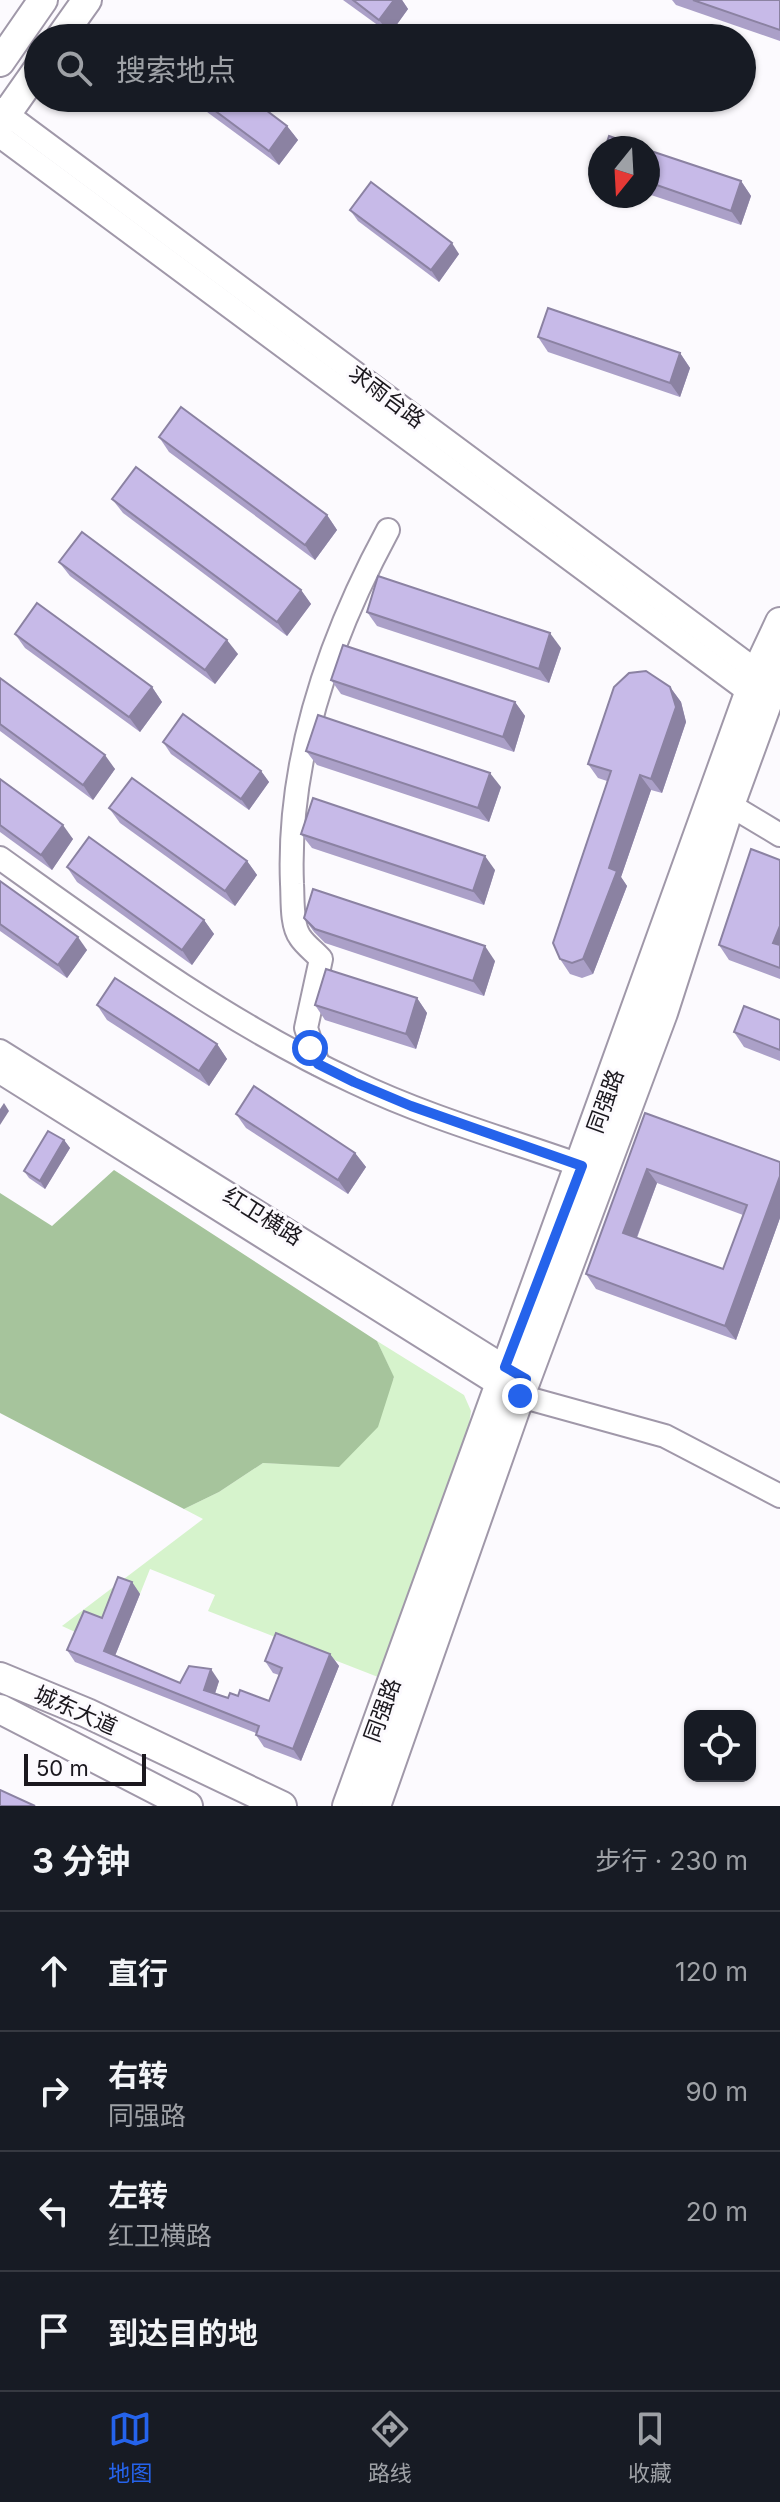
<!DOCTYPE html>
<html lang="zh">
<meta charset="utf-8">
<style>
body{margin:0;font-family:Inter,"Noto Sans SC",sans-serif;background:#20242c;color:#f1f3f6}
.controls{position:absolute;right:24px;bottom:24px;display:grid;overflow:hidden;border-radius:16px;box-shadow:0 2px 6px #0004}
.controls button{width:72px;height:72px;display:grid;place-items:center;padding:0;border:0;border-bottom:2px solid #363941;background:#171b24;color:#f1f3f6;font:40px sans-serif}
.compass{position:absolute;left:588px;top:136px;width:72px;height:72px;border-radius:50%;background:#171b24;box-shadow:0 2px 6px #0004;rotate:198deg}
.scale{position:absolute;left:24px;bottom:20px;width:122px;box-sizing:border-box;padding-left:8px;border:4px solid #1b181e;border-top:0;font-size:22px;line-height:28px;white-space:nowrap;color:#1b181e;-webkit-text-stroke:6px #fcfafe;paint-order:stroke}
.stop{position:absolute;width:24px;height:24px;margin:-18px;border:6px solid #2563eb;border-radius:50%;background:#fff}
.stop.end{background:#2563eb;border-color:#fff;box-shadow:0 2px 8px #0008}
.list{margin:0;padding:0;list-style:none}
h2{display:flex;justify-content:space-between;align-items:center;height:104px;margin:0;padding:0 32px;font-size:34px}
h2 small{font-size:26px;font-weight:400;color:#9ea1a6}
.list li{display:grid;grid-template-columns:52px 1fr auto;gap:24px;align-items:center;box-sizing:border-box;height:120px;padding:0 32px;border-top:2px solid #363941}
.list b{display:block;font-size:30px;white-space:nowrap}
.list p{margin:0;font-size:26px;white-space:nowrap;color:#9ea1a6}
.list em{font-size:26px;font-style:normal;color:#9ea1a6}
.icon{flex:none;width:44px;height:44px;fill:none;stroke:currentColor;stroke-width:2;stroke-linecap:round;stroke-linejoin:round}
.map{position:relative;flex:none;width:780px;height:1806px;overflow:hidden}
.search{position:absolute;background:#171b24;box-shadow:0 2px 6px #0004;left:24px;right:24px;top:24px;height:88px;display:flex;align-items:center;gap:20px;box-sizing:border-box;padding:0 28px;border-radius:44px;color:#9ea1a6;font-size:30px}
.sheet{height:584px;background:#171b24}
nav{display:flex;justify-content:space-around;align-items:center;box-sizing:border-box;height:112px;border-top:2px solid #363941;background:#171b24;font-size:22px;color:#9ea1a6}
nav a{display:grid;justify-items:center;gap:4px}
nav .on{color:#2563eb}
.map>svg:first-child{display:block}
</style>
<div class="map">
<svg width="780" height="1806" viewBox="0 0 780 1806">
<rect width="100%" height="100%" fill="#fcfafe"/>
<path fill="#d6f3cc" d="M377 1341 464 1395 471 1411 467 1438 378 1677 208 1611 215 1595 150 1569 140 1594 127 1589 86 1637 62 1626 203 1519 184 1509 219 1492 263 1463 339 1466 394 1378Z"/>
<path fill="#a6c49c" d="M114 1170 377 1341 394 1377 378 1427 339 1467 263 1463 219 1492 184 1509 0 1413V1193L52 1226Z"/>
<g fill="none" stroke-linecap="round" stroke-linejoin="round">
<defs>
<g id="minor">
<path d="M0 109 770 681"/>
<path d="M0 136 760 700"/>
<path d="M730 805 780 835"/>
<path d="M0 858C113 939 227 1023 354 1082 427 1117 506 1139 582 1166"/>
<path d="M0 1051 518 1375"/>
<path d="M318 1064 306 1028 321 959C315 952 305 945 300 937 291 925 293 899 292 884 287 759 329 639 388 530"/>
<path d="M0 1072 499 1385 520 1396 665 1436 780 1496"/>
</g>
<g id="major">
<path d="M60 38 87 0"/>
<path d="M0 62 43 0"/>
<path d="M0 123 38 69"/>
<path d="M0 1677 87 1713 282 1806"/>
<path d="M0 1709 188 1806"/>
<path d="M347 1806C483 1427 622 1050 757 671L780 622"/>
<path d="M376 1806 520 1396 663 1013 730 805 780 668"/>
</g>
</defs>
<use href="#minor" stroke="#a098a9" stroke-width="26"/>
<use href="#major" stroke="#a098a9" stroke-width="32"/>
<use href="#minor" stroke="#fff" stroke-width="22"/>
<use href="#major" stroke="#fff" stroke-width="28"/>
</g>
<g fill="#aba0c8" fill-rule="evenodd">
<path d="M343 0H402L408 9 390 34Z"/>
<path d="M672 0H780V41L676 5Z"/>
<path d="M188 98H250L287 126 298 140 279 165Z"/>
<path d="M648 150 741 181 751 196 741 225 648 194Z"/>
<path d="M350 210 459 254 439 282 358 221Z"/>
<path d="M538 337 680 353 690 368 680 397 548 352Z"/>
<path d="M159 437 327 515 337 530 315 560 169 452Z"/>
<path d="M112 499 301 590 311 604 287 636 123 513Z"/>
<path d="M59 562 238 654 215 684 70 576Z"/>
<path d="M367 612 561 648 549 683 377 626Z"/>
<path d="M15 634 152 687 162 702 140 732 25 648Z"/>
<path d="M0 678 115 769 93 800 0 731Z"/>
<path d="M331 680 515 702 525 716 514 752 341 694Z"/>
<path d="M670 687 681 702 686 722 662 793 651 790 621 877 627 886 593 974 582 978 570 974 560 959 607 781 598 778 588 764Z"/>
<path d="M163 742 261 771 269 782 249 810 171 754Z"/>
<path d="M306 751 501 787 489 822 317 765Z"/>
<path d="M0 779 73 839 52 870 0 832Z"/>
<path d="M109 808 247 861 257 875 235 906 120 823Z"/>
<path d="M301 834 495 870 484 905 312 848Z"/>
<path d="M780 860V979L729 960 719 945Z"/>
<path d="M67 867 204 920 214 934 192 965 77 882Z"/>
<path d="M0 881 87 950 67 978 0 931Z"/>
<path d="M304 918 495 961 484 996 325 943 314 932Z"/>
<path d="M417 998 427 1013 416 1049 325 1020 315 1005Z"/>
<path d="M97 1005 217 1044 227 1059 209 1086 107 1020Z"/>
<path d="M780 1020V1061L744 1047 734 1032Z"/>
<path d="M645 1113 780 1162V1218L736 1340 596 1289 586 1274ZM657 1183 743 1215 723 1269 637 1238Z"/>
<path d="M236 1114 355 1153 366 1167 348 1194 246 1128Z"/>
<path d="M64 1140 70 1148 45 1189 29 1178 24 1171Z"/>
<path d="M132 1582 140 1594 115 1656 180 1683 219 1681 215 1694 228 1698 238 1696 269 1701 279 1675 273 1673 265 1661 330 1654 339 1666 301 1761 264 1747 256 1735V1733L75 1662 67 1650 102 1618Z"/>
</g>
<g fill="#8b82a2">
<path d="M394 0H402L408 9 390 34 379 20Z"/>
<path d="M287 126 298 140 279 165 269 151Z"/>
<path d="M741 181 751 196 741 225 731 211Z"/>
<path d="M452 243 459 254 439 282 431 270Z"/>
<path d="M680 353 690 368 680 397 670 383Z"/>
<path d="M327 515 337 530 315 560 305 545Z"/>
<path d="M301 590 311 604 287 636 277 622Z"/>
<path d="M550 633 561 648 549 683 539 669Z"/>
<path d="M227 640 238 654 215 684 205 670Z"/>
<path d="M152 687 162 702 140 732 129 717Z"/>
<path d="M670 687 681 702 686 722 662 793 651 779Z"/>
<path d="M515 702 525 716 514 752 503 737Z"/>
<path d="M105 755 115 769 93 800 83 785Z"/>
<path d="M261 771 269 782 249 810 241 799Z"/>
<path d="M490 773 501 787 489 822 478 808Z"/>
<path d="M640 775 651 790 621 877 627 886 593 974 583 959 609 868Z"/>
<path d="M63 825 73 839 52 870 41 855Z"/>
<path d="M485 856 495 870 484 905 473 891Z"/>
<path d="M247 861 257 875 235 906 225 891Z"/>
<path d="M204 920 214 934 192 965 182 950Z"/>
<path d="M780 926V952L773 943Z"/>
<path d="M78 937 87 950 67 978 58 965Z"/>
<path d="M485 946 495 961 484 996 473 981Z"/>
<path d="M417 998 427 1013 416 1049 406 1034Z"/>
<path d="M217 1044 227 1059 209 1086 199 1071Z"/>
<path d="M4 1103 9 1111 0 1125V1109Z"/>
<path d="M64 1140 70 1148 45 1189 40 1181Z"/>
<path d="M355 1153 366 1167 348 1194 338 1180Z"/>
<path d="M647 1169 657 1183 633 1247 623 1233Z"/>
<path d="M780 1176V1218L736 1340 725 1326Z"/>
<path d="M132 1582 140 1594 112 1663 104 1651Z"/>
<path d="M330 1654 339 1666 301 1761 293 1749Z"/>
<path d="M211 1669 219 1681 212 1702 204 1690Z"/>
</g>
<g fill="#c7bae8" stroke="#8b82a2" stroke-width="2" fill-rule="evenodd">
<path d="M353 0H394L379 20Z"/>
<path d="M693 0H780V30Z"/>
<path d="M198 98H250L287 126 269 151Z"/>
<path d="M609 136 643 148H605Z"/>
<path d="M648 150 741 181 731 211 648 182Z"/>
<path d="M371 182 452 243 431 270 350 210Z"/>
<path d="M548 308 680 353 670 383 538 337Z"/>
<path d="M181 407 327 515 305 545 159 437Z"/>
<path d="M136 467 301 590 277 622 112 499Z"/>
<path d="M82 532 227 640 205 670 59 562Z"/>
<path d="M378 576 550 633 539 669 367 612Z"/>
<path d="M37 603 152 687 129 717 15 634Z"/>
<path d="M343 645 515 702 503 737 331 680Z"/>
<path d="M646 671 670 687 676 707 651 779 640 775 609 868 617 871 583 959 572 963 560 959 553 943 611 771 588 764 614 687 629 673Z"/>
<path d="M0 678 105 755 83 785 0 724Z"/>
<path d="M183 714 261 771 241 799 163 742Z"/>
<path d="M318 715 490 773 478 808 306 751Z"/>
<path d="M132 778 247 861 225 891 109 808Z"/>
<path d="M0 779 63 825 41 855 0 825Z"/>
<path d="M313 798 485 856 473 891 301 834Z"/>
<path d="M89 837 204 920 182 950 67 867Z"/>
<path d="M751 849 780 860V926L773 943 780 945V968L719 945Z"/>
<path d="M0 881 78 937 58 965 0 924Z"/>
<path d="M313 889 485 946 473 981 315 929 304 918Z"/>
<path d="M326 969 417 998 406 1034 315 1005Z"/>
<path d="M115 978 217 1044 199 1071 97 1005Z"/>
<path d="M744 1006 780 1020V1050L734 1032Z"/>
<path d="M254 1086 355 1153 338 1180 236 1114Z"/>
<path d="M645 1113 780 1162V1176L725 1326 586 1274ZM647 1169 747 1205 723 1269 623 1233Z"/>
<path d="M48 1131 64 1140 40 1181 24 1171Z"/>
<path d="M118 1577 132 1582 104 1651 180 1683 189 1666 211 1669 204 1690 228 1698 230 1693 238 1696 240 1690 269 1701 282 1668 265 1661 276 1633 330 1654 293 1749 256 1735 259 1726 67 1650 84 1611 102 1618Z"/>
<path d="M0 1790 35 1806H0Z"/>
</g>
<g fill="none" stroke-linecap="round" stroke-linejoin="round">
<path stroke="#2563eb" stroke-width="10" d="M310 1048 318 1064 354 1082 411 1106 582 1166 505 1367 526 1379 520 1396"/>
</g>
<g text-anchor="middle" stroke-width="6" stroke-linejoin="round" paint-order="stroke">
<g font-size="22" fill="#1b181e" stroke="#fcfafe">
<text transform="translate(387 396) rotate(37)" y="8">求雨台路</text>
<text transform="translate(605 1101) rotate(-70)" y="8">同强路</text>
<text transform="translate(263 1216) rotate(32)" y="8">红卫横路</text>
<text transform="translate(76 1710) rotate(24)" y="8">城东大道</text>
<text transform="translate(382 1710) rotate(-70)" y="8">同强路</text>
</g>
</g>
</svg>
<div class="controls">
<button><svg class="icon" aria-label="locate" viewBox="0 0 24 24"><circle cx="12" cy="12" r="6"/><path d="M12 2v4M12 18v4M2 12h4M18 12h4"/></svg></button>
</div>
<svg class="compass" viewBox="-18 -18 36 36"><path d="M0-13l5 13h-10z" fill="#e53935"/><path d="M0 13l5-13h-10z" fill="#9ea1a6"/></svg>
<div class="scale">50 m</div>
<div class="stop" style="left:310px;top:1048px"></div>
<div class="stop end" style="left:520px;top:1396px"></div>
<div class="search"><svg class="icon" aria-label="search" viewBox="0 0 24 24"><circle cx="10" cy="10" r="6"/><path d="M15 15l6 6"/></svg>搜索地点</div>
</div>
<section class="sheet">
<h2>3 分钟<small>步行 · 230 m</small></h2>
<ul class="list">
<li><svg class="icon" aria-label="ahead" viewBox="0 0 24 24"><path d="M12 20V5M6 11l6-6 6 6"/></svg><div><b>直行</b></div><em>120 m</em></li>
<li><svg class="icon" aria-label="right" viewBox="0 0 24 24"><path d="M7 20v-9h11M14 6l5 5-5 5"/></svg><div><b>右转</b><p>同强路</p></div><em>90 m</em></li>
<li><svg class="icon" aria-label="left" viewBox="0 0 24 24"><path d="M17 20v-9H6M10 6l-5 5 5 5"/></svg><div><b>左转</b><p>红卫横路</p></div><em>20 m</em></li>
<li><svg class="icon" aria-label="arrive" viewBox="0 0 24 24"><path d="M6 21V4h12l-3 4 3 4H6"/></svg><div><b>到达目的地</b></div></li>
</ul>
</section>
<nav>
<a class="on"><svg class="icon" aria-label="map" viewBox="0 0 24 24"><path d="M3 6l6-2 6 2 6-2v14l-6 2-6-2-6 2zM9 4v14M15 6v14"/></svg>地图</a>
<a><svg class="icon" aria-label="directions" viewBox="0 0 24 24"><path d="M12 3l9 9-9 9-9-9zM9 14v-3h6M13 9l2 2-2 2"/></svg>路线</a>
<a><svg class="icon" aria-label="saved" viewBox="0 0 24 24"><path d="M7 4h10v16l-5-4-5 4z"/></svg>收藏</a>
</nav>
